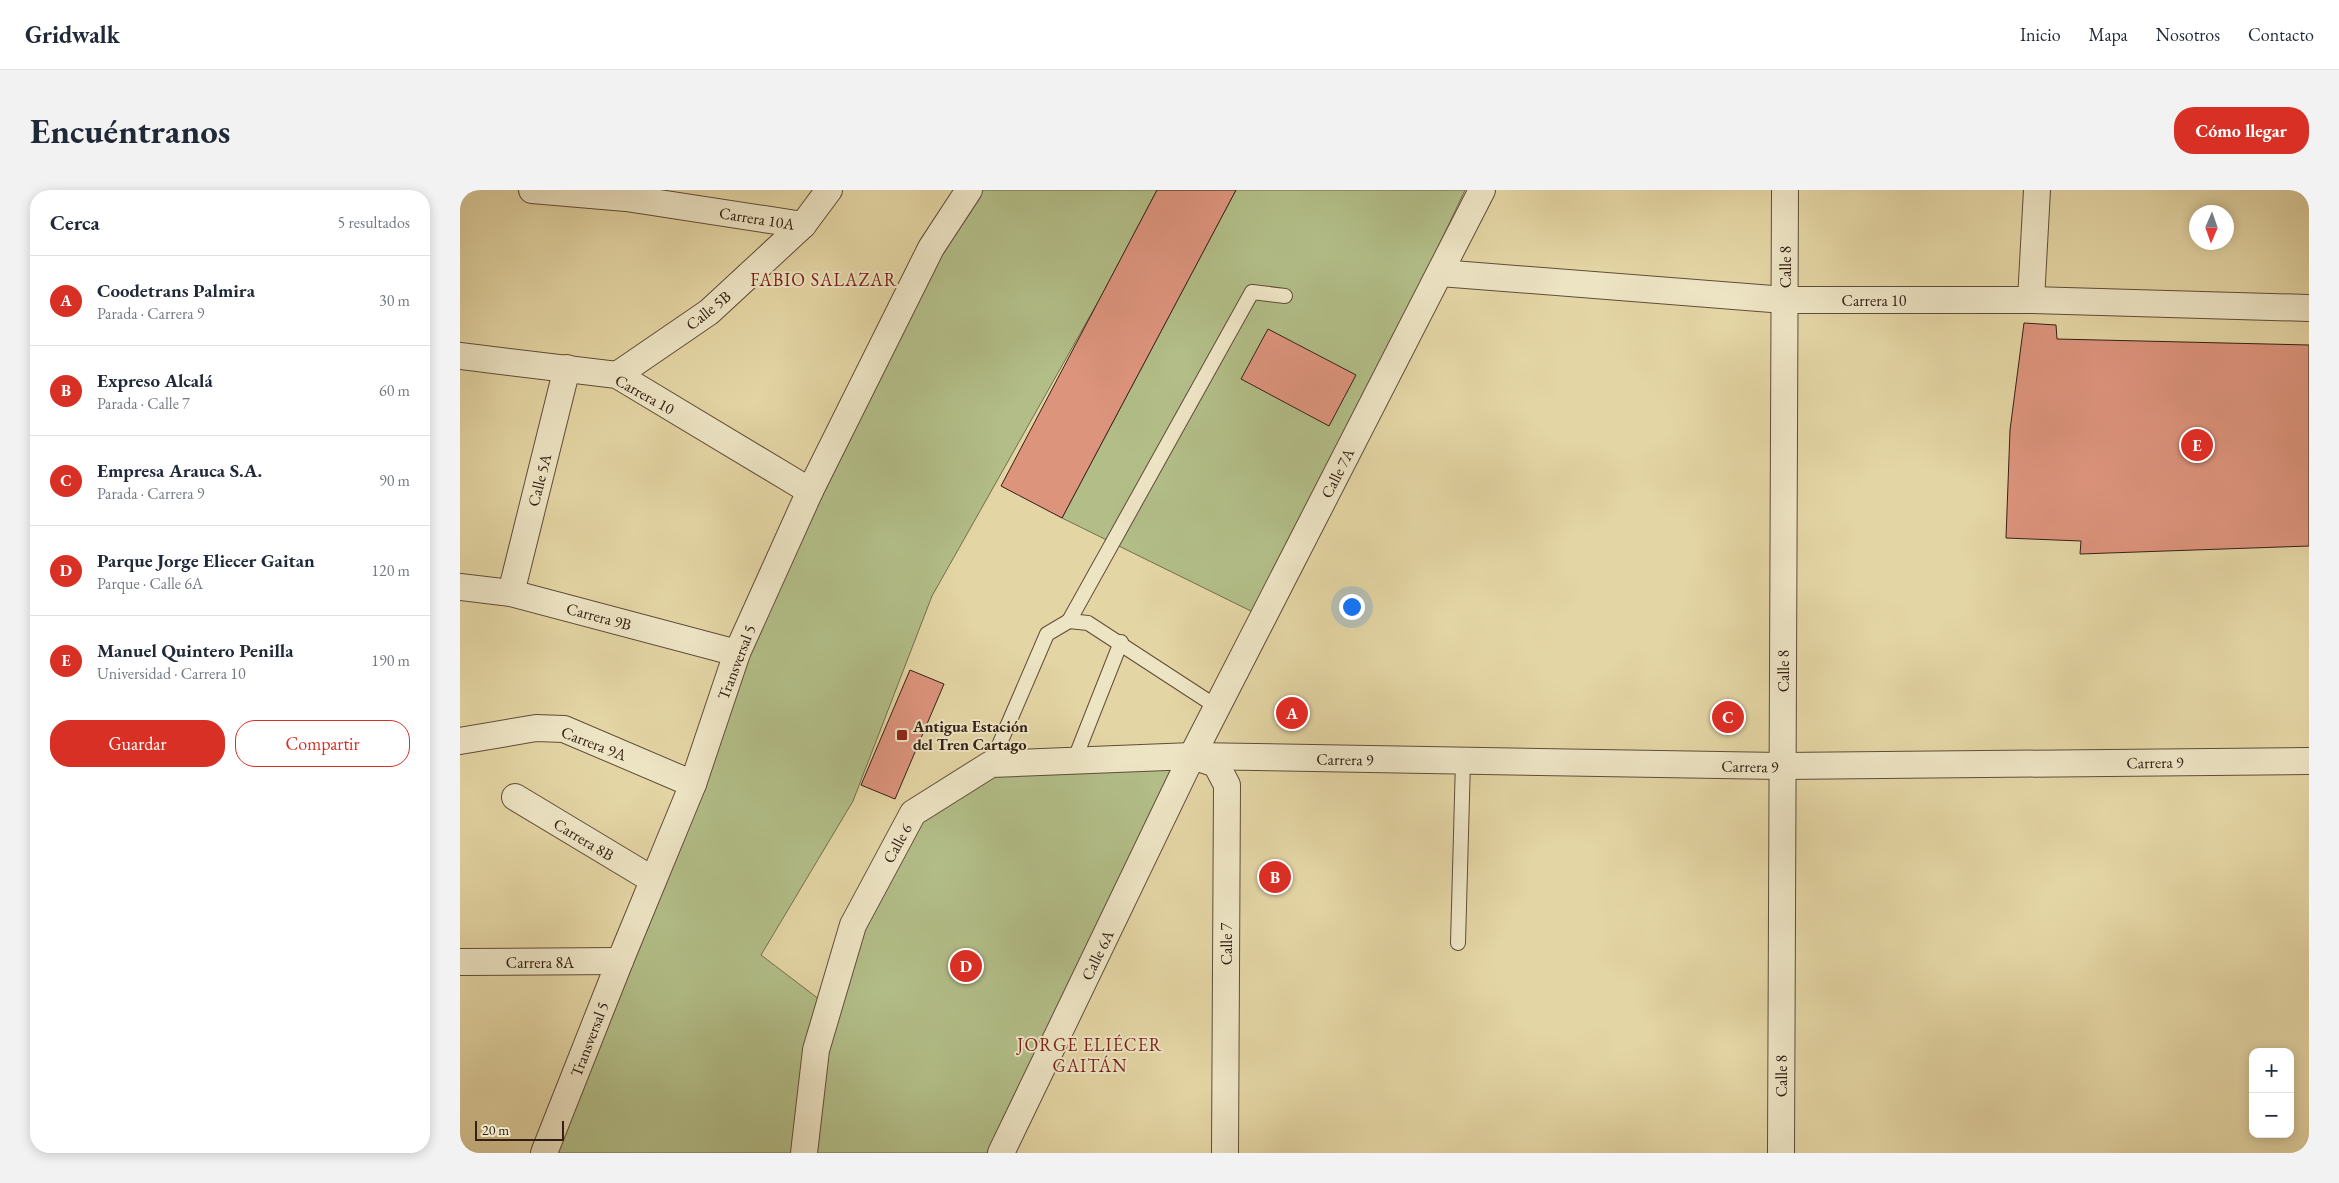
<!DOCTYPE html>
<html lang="es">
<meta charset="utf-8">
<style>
body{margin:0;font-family:"EB Garamond",serif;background:#f2f2f3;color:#1f2937}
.controls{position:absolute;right:15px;bottom:15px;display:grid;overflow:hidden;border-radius:10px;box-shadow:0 2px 12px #0003}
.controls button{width:45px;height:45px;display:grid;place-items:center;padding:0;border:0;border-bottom:1px solid #e0e1e3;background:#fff;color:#1f2937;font:25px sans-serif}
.compass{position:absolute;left:1729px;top:15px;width:45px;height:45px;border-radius:50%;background:#fff;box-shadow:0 2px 12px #0003;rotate:182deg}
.scale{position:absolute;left:15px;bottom:12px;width:89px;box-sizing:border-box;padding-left:5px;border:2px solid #342015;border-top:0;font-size:14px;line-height:18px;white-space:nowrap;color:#342015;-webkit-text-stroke:4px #ede4c4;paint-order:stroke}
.you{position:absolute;left:891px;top:416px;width:18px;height:18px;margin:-12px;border:4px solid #fff;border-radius:50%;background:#1a73e8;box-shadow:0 0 0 8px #1a73e833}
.badge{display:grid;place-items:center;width:32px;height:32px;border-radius:50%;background:#d93025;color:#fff;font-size:16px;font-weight:700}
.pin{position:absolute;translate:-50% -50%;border:2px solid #fff;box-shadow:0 1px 5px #0006}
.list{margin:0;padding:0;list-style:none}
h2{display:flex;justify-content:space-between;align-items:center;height:65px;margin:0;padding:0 20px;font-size:21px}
h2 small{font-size:16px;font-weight:400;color:#747a83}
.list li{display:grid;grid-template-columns:32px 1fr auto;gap:15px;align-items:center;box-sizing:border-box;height:90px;padding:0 20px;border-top:1px solid #e0e1e3}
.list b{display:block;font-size:19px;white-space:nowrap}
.list p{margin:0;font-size:16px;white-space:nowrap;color:#747a83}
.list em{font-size:16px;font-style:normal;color:#747a83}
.actions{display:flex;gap:10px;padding:15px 20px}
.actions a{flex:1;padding:11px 0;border:1px solid #d93025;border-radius:20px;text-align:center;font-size:18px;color:#d93025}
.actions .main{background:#d93025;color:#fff}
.map{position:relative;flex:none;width:1849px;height:963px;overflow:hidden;border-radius:20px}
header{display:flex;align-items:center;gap:30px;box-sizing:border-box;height:70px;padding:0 25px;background:#fff;border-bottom:1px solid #e0e1e3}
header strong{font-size:24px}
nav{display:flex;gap:28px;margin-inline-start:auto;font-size:18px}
.intro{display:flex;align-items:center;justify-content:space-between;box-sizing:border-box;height:120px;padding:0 30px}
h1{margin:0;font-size:35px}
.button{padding:12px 22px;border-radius:20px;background:#d93025;color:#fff;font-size:18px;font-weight:700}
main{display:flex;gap:30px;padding:0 30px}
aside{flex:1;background:#fff;border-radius:20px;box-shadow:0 2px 12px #0003}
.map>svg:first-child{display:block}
</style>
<header>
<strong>Gridwalk</strong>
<nav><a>Inicio</a><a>Mapa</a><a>Nosotros</a><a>Contacto</a></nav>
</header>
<div class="intro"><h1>Encuéntranos</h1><a class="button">Cómo llegar</a></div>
<main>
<aside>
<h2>Cerca<small>5 resultados</small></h2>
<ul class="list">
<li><span class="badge">A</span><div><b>Coodetrans Palmira</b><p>Parada · Carrera 9</p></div><em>30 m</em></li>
<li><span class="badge">B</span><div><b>Expreso Alcalá</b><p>Parada · Calle 7</p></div><em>60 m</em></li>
<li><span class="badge">C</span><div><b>Empresa Arauca S.A.</b><p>Parada · Carrera 9</p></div><em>90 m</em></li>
<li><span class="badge">D</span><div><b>Parque Jorge Eliecer Gaitan</b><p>Parque · Calle 6A</p></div><em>120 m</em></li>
<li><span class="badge">E</span><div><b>Manuel Quintero Penilla</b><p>Universidad · Carrera 10</p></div><em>190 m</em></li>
</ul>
<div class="actions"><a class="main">Guardar</a><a>Compartir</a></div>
</aside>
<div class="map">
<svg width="1849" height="963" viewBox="0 0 1849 963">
<rect width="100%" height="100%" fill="#e4d5a4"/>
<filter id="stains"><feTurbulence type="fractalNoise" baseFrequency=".004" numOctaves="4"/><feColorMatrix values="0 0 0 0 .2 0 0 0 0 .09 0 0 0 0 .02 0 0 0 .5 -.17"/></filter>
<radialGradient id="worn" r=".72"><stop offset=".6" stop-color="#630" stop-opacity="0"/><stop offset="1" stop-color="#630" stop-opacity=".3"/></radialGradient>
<g fill="#b2bd87" stroke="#736e4e">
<path d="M509 0H697L643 103 472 406 393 611 301 765 368 816 453 623 531 574 732 566 541 963H84L277 463Z"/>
<path d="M776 0H1005L803 427 602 328Z"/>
</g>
<g fill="#dd947d" stroke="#342015">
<path d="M697 0H776L602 328 541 296Z"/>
<path d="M1564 133 1596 135 1597 149 1849 155V356L1620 364 1621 351 1546 348 1550 240Z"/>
<path d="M808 139 896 185 869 236 781 189Z"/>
<path d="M450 480 484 494 435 609 401 595Z"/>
</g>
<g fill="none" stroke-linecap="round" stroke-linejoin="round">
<defs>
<g id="lane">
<path d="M609 431 792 102 825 106"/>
<path d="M614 571 661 452"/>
<path d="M531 574 587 444 609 431 628 433 757 517"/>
<path d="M998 753 1003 571"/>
</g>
<g id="street">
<path d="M72 0 166 8 343 35"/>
<path d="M980 83 1325 110H1571L1849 118"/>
<path d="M1571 110 1577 0"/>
<path d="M0 166 157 185 350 301"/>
<path d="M157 185 249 122 343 35 369 0"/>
<path d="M0 397 51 403 277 463"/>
<path d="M51 403 107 178"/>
<path d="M0 551 76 538 104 539 233 594"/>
<path d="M735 567 756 574 767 595 765 963"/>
<path d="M55 607 193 690"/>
<path d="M0 772 160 771"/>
<path d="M84 963 160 771 233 594 277 463 350 301 471 58 509 0"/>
<path d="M344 963 356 860 393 735 453 623 531 574 732 566 1322 576 1849 571"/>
<path d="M541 963 732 566 1022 0"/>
<path d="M1321 963 1325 0"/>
</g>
</defs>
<use href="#lane" stroke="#604d39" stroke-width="16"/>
<use href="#street" stroke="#604d39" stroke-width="28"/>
<use href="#lane" stroke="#ede4c4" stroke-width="14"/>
<use href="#street" stroke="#ede4c4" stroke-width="26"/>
</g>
<rect fill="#8f2418" stroke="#ede4c4" stroke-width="2" x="436" y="539" width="12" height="12" rx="2.5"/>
<g text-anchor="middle" stroke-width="4" stroke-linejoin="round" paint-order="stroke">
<g font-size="16" fill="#342015" stroke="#ede4c4">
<text transform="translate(297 28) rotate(9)" y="6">Carrera 10A</text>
<text transform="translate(1325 77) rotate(-90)" y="6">Calle 8</text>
<text x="1414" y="116">Carrera 10</text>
<text transform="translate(248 120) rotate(-39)" y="6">Calle 5B</text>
<text transform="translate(185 204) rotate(29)" y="6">Carrera 10</text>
<text transform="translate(877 283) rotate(-63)" y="6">Calle 7A</text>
<text transform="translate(79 290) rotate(-76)" y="6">Calle 5A</text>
<text transform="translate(139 426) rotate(15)" y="6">Carrera 9B</text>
<text transform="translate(276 472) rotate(-69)" y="6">Transversal 5</text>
<text transform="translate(1323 481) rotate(-90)" y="6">Calle 8</text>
<text transform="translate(134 553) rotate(21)" y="6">Carrera 9A</text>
<text transform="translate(885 569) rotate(1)" y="6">Carrera 9</text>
<text transform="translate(1695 572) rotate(-1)" y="6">Carrera 9</text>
<text transform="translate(1290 576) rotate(1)" y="6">Carrera 9</text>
<text transform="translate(124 649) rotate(31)" y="6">Carrera 8B</text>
<text transform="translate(437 653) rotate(-61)" y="6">Calle 6</text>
<text transform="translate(766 754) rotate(-90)" y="6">Calle 7</text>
<text transform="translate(637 765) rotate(-64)" y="6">Calle 6A</text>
<text x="80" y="778">Carrera 8A</text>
<text transform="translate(129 849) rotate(-69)" y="6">Transversal 5</text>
<text transform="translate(1321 886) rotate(-90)" y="6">Calle 8</text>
</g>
<g font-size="16" font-weight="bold" fill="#342015" stroke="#ede4c4" text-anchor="start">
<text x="453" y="542">Antigua Estación<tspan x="453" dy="18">del Tren Cartago</tspan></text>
</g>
<g font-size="18" letter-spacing="1" fill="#7a1f14" stroke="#ede4c4">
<text x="364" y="96">FABIO SALAZAR</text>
<text x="630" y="861">JORGE ELIÉCER<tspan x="630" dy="21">GAITÁN</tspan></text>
</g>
</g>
<rect width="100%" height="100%" filter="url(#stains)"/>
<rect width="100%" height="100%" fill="url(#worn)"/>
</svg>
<div class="controls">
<button>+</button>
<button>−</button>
</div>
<svg class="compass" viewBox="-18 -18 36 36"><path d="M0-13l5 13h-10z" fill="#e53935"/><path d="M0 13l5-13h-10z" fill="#747a83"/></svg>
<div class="scale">20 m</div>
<div class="you"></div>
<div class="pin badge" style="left:832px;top:523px">A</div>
<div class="pin badge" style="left:815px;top:687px">B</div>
<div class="pin badge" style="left:1268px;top:527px">C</div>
<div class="pin badge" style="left:506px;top:776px">D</div>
<div class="pin badge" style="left:1737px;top:255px">E</div>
</div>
</main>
